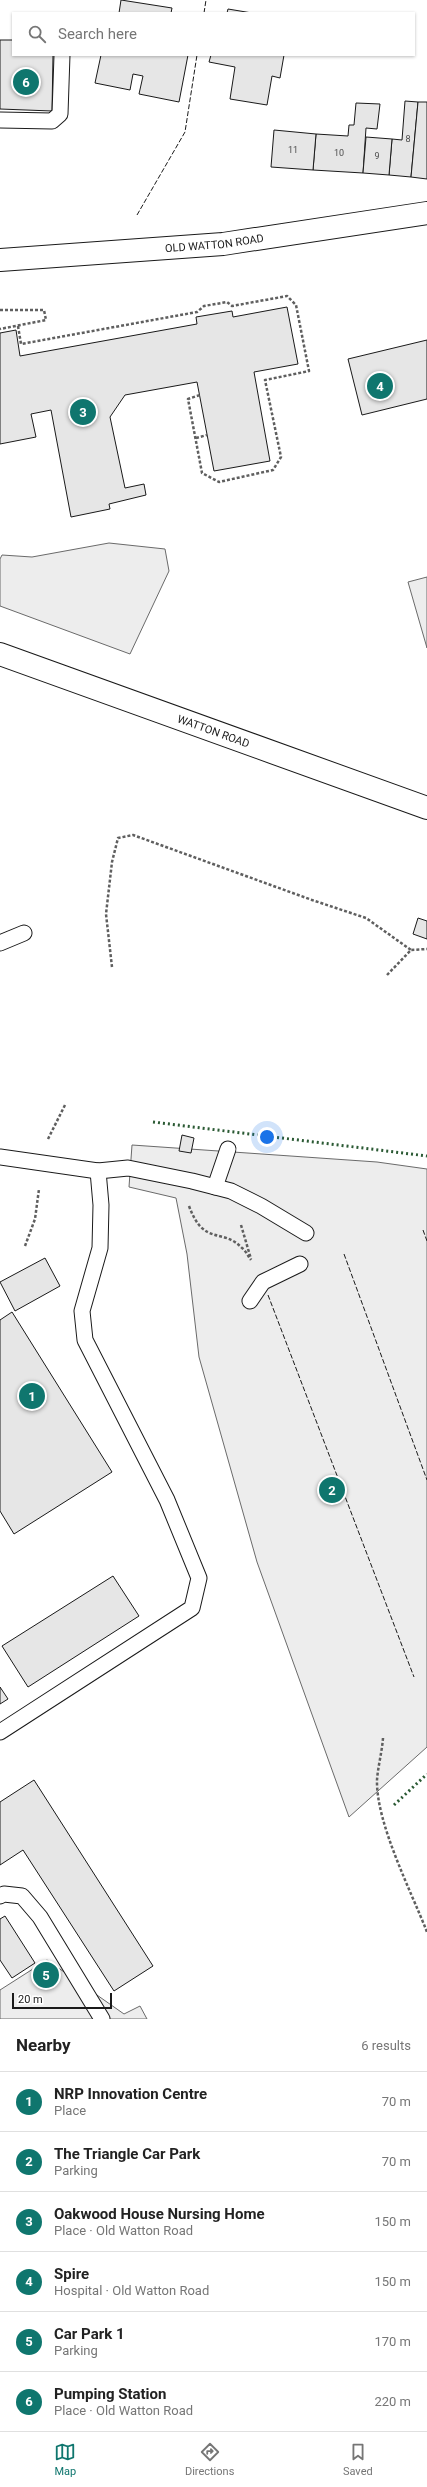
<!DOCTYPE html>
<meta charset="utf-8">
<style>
body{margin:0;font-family:Roboto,sans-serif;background:#f2f2f2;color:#222}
.scale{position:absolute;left:12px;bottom:10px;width:100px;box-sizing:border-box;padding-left:4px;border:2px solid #1a1a1a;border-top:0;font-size:11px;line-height:14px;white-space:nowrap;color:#1a1a1a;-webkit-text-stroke:3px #fff;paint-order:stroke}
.you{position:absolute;left:267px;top:1137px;width:14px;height:14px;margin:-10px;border:3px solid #fff;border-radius:50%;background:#1a73e8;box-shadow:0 0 0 6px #1a73e833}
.badge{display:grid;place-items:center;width:26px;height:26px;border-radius:50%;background:#0f766e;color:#fff;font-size:13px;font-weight:700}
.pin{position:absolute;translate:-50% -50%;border:2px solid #fff;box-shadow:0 1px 4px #0006}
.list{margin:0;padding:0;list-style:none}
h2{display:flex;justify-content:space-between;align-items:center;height:52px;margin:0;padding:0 16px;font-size:17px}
h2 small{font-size:13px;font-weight:400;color:#767676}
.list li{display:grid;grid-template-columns:26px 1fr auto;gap:12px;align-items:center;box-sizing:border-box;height:60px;padding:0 16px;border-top:1px solid #e0e0e0}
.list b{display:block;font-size:15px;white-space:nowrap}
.list p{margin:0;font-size:13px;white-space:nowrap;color:#767676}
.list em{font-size:13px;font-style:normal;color:#767676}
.icon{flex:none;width:22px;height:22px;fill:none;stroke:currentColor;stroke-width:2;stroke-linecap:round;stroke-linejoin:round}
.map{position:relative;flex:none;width:427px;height:2019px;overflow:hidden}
.search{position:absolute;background:#fff;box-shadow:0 1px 3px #0004;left:12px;right:12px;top:12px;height:44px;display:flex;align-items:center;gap:10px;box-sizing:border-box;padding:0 14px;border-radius:0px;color:#767676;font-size:15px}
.sheet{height:412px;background:#fff}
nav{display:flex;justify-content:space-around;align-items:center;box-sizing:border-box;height:56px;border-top:1px solid #e0e0e0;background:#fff;font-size:11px;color:#767676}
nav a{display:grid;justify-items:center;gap:2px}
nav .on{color:#0f766e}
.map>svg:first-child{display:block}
</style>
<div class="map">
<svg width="427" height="2019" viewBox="0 0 427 2019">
<rect width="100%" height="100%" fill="#fff"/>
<g fill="#ededed" stroke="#6a6a6a">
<path d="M109 543 165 549 169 571 130 654 0 606V559L2 555 32 557Z"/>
<path d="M427 577V648L408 582Z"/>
<path d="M132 1145 377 1162 427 1169V1747L349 1817 257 1562 199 1357 187 1254 176 1198 129 1187Z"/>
<path d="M47 1960 124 2014 140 2006 147 2019H0V1990Z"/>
</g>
<g fill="#e6e6e6" stroke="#1a1a1a">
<path d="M121 0 172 8 171 13H119Z"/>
<path d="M228 9 252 13H227Z"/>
<path d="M0 40H13V55H53L52 111 0 109Z"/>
<path d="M101 55H188L179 102 139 94 143 76 133 74 130 90 95 83Z"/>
<path d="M211 55H284L280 78 272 76 267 105 230 99 235 67 209 62Z"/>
<path d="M405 101 418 102 411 177 389 175 392 139 402 140Z"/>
<path d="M418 102H427V179L411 177Z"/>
<path d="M356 103 380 104 377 129 366 128 363 173 313 170 316 134 348 136 349 125H354Z"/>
<path d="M274 130 316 134 313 170 271 167Z"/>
<path d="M366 137 392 139 389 175 363 173Z"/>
<path d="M287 307 298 364 254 372 270 461 214 471 197 382 125 395 110 417 125 488 144 484 146 495 109 504 110 509 71 517 51 410 31 414 36 437 0 444V333L16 330 20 356 197 324 196 317 232 311 233 317Z"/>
<path d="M427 340V399L362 415 348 359Z"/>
<path d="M418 918 427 921V939L413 934Z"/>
<path d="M182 1135 194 1138 191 1153 179 1151Z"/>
<path d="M45 1258 60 1286 15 1311 0 1282Z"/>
<path d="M12 1312 112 1472 14 1534 0 1511V1320Z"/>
<path d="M113 1576 139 1616 28 1687 2 1646Z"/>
<path d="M0 1687 8 1699 0 1704Z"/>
<path d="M34 1780 153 1966 114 1991 23 1850 0 1865V1802Z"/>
<path d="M5 1916 35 1963 12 1978 0 1960V1919Z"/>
</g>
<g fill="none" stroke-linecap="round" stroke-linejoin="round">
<defs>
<g id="lane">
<path d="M0 120 52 121 60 114 62 55"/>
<path d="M0 943 24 933"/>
<path d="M0 1157 98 1171 128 1168 192 1181 231 1191 261 1206 306 1233"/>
<path d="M215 1187 228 1149"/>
<path d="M250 1301 263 1282 300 1264"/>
<path d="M0 1732 192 1608 199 1578 167 1500 85 1340 82 1311 100 1248 101 1205 98 1171"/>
<path d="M0 1896 4 1894 22 1896 40 1917 102 2019"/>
</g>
<g id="street">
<path id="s1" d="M0 260 223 244 427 213"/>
</g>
<g id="secondary">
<path id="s2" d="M0 654 427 808"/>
</g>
</defs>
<use href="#lane" stroke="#1a1a1a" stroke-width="17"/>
<use href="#street" stroke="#1a1a1a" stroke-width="24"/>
<use href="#secondary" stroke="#1a1a1a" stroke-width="24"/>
<g stroke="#5f5f5f" stroke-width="2.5" stroke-dasharray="3 2" stroke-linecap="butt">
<path d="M0 310H44L46 320 0 329"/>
<path d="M18 326 21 344 197 312 204 306 227 302 232 306 287 296 296 305 309 371 265 380 281 457 273 470 219 482 202 473 188 399 200 395"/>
<path d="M196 438 207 435"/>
<path d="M112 967 106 914 112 862 118 838 133 835 312 900 366 918 411 950"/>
<path d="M387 975 411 950 427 949"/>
<path d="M48 1139 65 1105"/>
<path d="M189 1206C204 1247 222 1227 242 1248 246 1251 248 1256 251 1260"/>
<path d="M241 1225 251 1259"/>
<path d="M25 1246 35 1219 39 1189"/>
<path d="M383 1738C382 1752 378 1766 377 1780 376 1823 411 1891 427 1932"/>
</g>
<use href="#lane" stroke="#fff" stroke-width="15"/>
<use href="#street" stroke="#fff" stroke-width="22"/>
<use href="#secondary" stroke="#fff" stroke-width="22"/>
<g stroke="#2b5a34" stroke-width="3" stroke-dasharray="2 3" stroke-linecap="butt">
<path d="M153 1122 427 1156"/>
<path d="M394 1805 427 1774"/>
</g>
<g stroke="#1a1a1a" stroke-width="1" stroke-dasharray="5 2" stroke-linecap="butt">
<path d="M204 13 206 0"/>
<path d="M137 215 185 132 197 55"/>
<path d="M423 1230 427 1241"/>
<path d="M344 1254 427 1480"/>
<path d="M268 1295 414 1677"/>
</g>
</g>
<g text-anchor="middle" stroke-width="3" stroke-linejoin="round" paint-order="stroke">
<g font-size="9" fill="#4d4d4d">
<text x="408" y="142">8</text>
<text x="293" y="153">11</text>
<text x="339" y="156">10</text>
<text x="377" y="159">9</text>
</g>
<g font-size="11" fill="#1a1a1a" stroke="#fff">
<text dy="4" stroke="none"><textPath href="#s1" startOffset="215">OLD WATTON ROAD</textPath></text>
<text dy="4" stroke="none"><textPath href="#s2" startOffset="227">WATTON ROAD</textPath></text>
</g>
</g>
</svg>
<div class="scale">20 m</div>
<div class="you"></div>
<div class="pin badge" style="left:32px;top:1396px">1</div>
<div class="pin badge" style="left:332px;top:1490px">2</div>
<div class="pin badge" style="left:83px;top:412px">3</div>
<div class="pin badge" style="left:380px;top:386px">4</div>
<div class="pin badge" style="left:46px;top:1975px">5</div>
<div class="pin badge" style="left:26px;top:82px">6</div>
<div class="search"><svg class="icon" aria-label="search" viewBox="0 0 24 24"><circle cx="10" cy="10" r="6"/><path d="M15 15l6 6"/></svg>Search here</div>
</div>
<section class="sheet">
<h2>Nearby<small>6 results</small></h2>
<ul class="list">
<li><span class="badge">1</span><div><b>NRP Innovation Centre</b><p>Place</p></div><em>70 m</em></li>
<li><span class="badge">2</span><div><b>The Triangle Car Park</b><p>Parking</p></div><em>70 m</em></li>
<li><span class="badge">3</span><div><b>Oakwood House Nursing Home</b><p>Place · Old Watton Road</p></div><em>150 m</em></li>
<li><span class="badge">4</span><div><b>Spire</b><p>Hospital · Old Watton Road</p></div><em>150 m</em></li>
<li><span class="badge">5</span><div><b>Car Park 1</b><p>Parking</p></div><em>170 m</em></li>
<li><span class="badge">6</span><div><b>Pumping Station</b><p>Place · Old Watton Road</p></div><em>220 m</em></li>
</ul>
</section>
<nav>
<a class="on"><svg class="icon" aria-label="map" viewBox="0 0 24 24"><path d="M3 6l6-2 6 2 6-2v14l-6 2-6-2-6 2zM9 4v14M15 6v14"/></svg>Map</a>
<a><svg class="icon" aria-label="directions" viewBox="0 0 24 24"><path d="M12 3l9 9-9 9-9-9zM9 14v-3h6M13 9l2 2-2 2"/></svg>Directions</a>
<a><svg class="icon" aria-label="saved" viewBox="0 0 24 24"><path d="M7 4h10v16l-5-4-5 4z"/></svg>Saved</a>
</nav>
